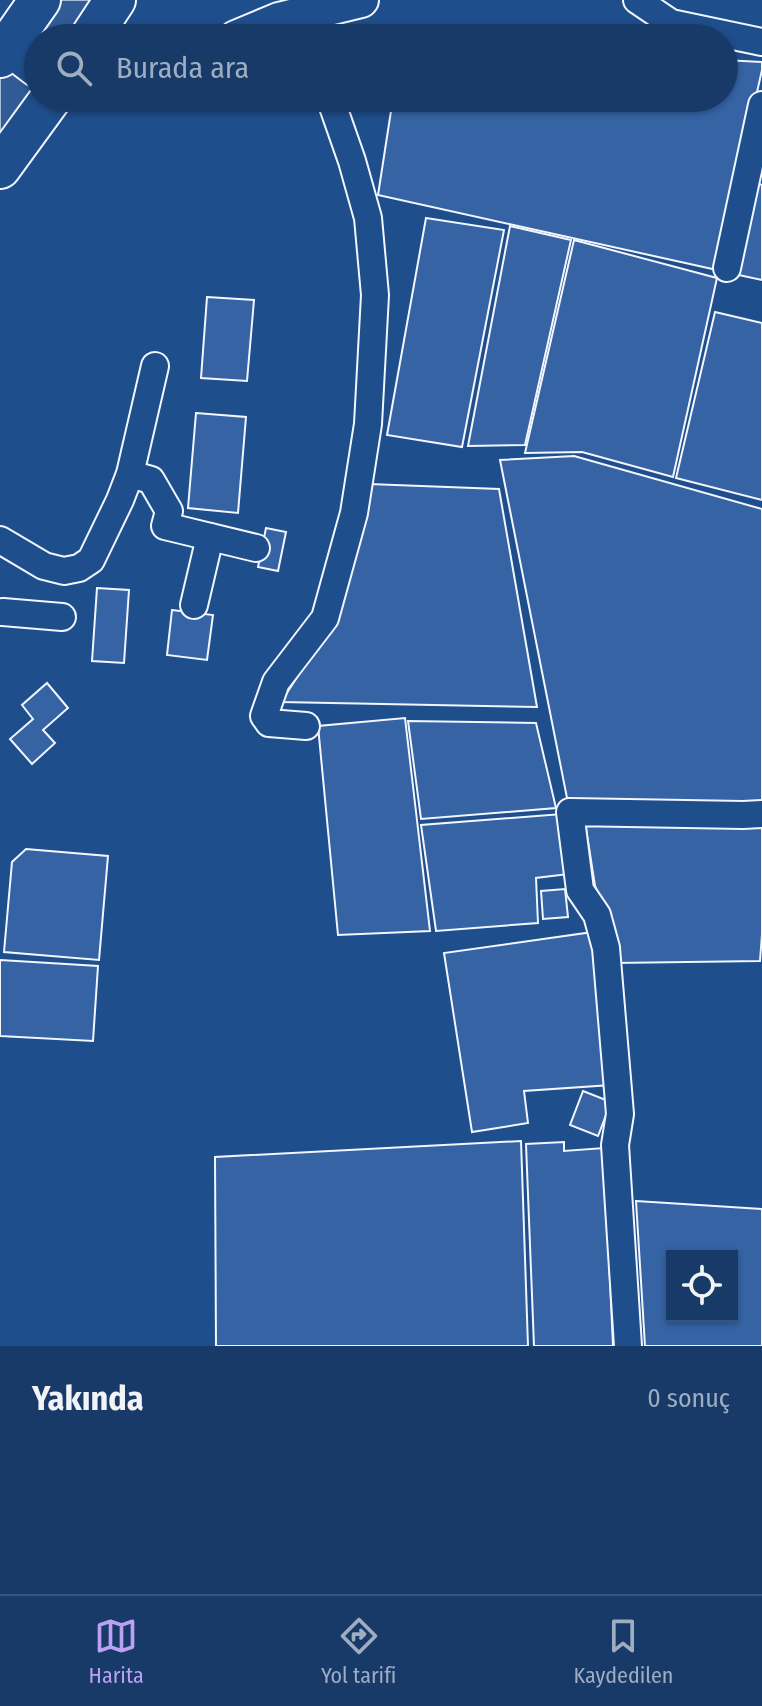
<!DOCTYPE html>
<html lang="tr">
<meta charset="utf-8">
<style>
body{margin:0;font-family:"Fira Sans Condensed",sans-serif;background:#20416f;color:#f1f3f6}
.controls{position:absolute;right:24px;bottom:24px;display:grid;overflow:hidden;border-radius:0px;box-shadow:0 2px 6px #0004}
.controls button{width:72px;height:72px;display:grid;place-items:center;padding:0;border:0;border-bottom:2px solid #36547d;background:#173a69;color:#f1f3f6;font:40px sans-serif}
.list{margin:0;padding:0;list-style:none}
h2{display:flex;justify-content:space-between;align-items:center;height:104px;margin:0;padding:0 32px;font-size:34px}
h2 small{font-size:26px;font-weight:400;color:#9eadc0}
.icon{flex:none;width:44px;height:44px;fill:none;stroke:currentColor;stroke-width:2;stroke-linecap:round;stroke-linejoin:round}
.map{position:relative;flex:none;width:762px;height:1346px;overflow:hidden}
.search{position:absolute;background:#173a69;box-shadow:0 2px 6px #0004;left:24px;right:24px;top:24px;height:88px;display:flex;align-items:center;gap:20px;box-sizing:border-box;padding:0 28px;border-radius:44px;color:#9eadc0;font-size:30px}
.sheet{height:248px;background:#173a69}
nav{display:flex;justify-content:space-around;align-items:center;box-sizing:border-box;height:112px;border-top:2px solid #36547d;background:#173a69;font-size:22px;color:#9eadc0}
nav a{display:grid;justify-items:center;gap:4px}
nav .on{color:#bca0f2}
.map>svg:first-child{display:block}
</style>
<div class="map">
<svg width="762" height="1346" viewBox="0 0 762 1346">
<rect width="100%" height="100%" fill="#1f4e8c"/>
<g fill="#305b95" stroke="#a8bbd7" stroke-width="2">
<path d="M56 0H95L67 38H38Z"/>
<path d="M7 68 35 88 0 134V79Z"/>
</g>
<g fill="#3563a3" stroke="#f2f6ff" stroke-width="2" fill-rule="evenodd">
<path d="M724 60 762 62V70L717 270 378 195 393 98H724Z"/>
<path d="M754 182 762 185V280L734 274Z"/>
<path d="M426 218 504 230 462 447 387 435Z"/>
<path d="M510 226 571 240 525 445 468 446Z"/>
<path d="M574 240 717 278 673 477 582 452 525 453Z"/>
<path d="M207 297 254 300 247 381 201 378Z"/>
<path d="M715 312 762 323V500L676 478Z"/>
<path d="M196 413 246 417 238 513 188 508Z"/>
<path d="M574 456 762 509V811L569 808 500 460Z"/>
<path d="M369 484 499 489 537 707 281 702 331 625Z"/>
<path d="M266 528 286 532 278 571 258 567Z"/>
<path d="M97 588 129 590 124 663 92 661Z"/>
<path d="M172 610 213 615 207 660 167 655Z"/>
<path d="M47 683 68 708 43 730 55 743 32 764 10 739 33 719 22 705Z"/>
<path d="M405 718 430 931 338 935 318 726Z"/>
<path d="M408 721 536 723 556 808 421 819Z"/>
<path d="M562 814 569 874 536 878 538 923 436 931 421 825Z"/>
<path d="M762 816V934L760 961 614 963 612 925 595 886 585 822Z"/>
<path d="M26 849 108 856 99 960 4 952 12 862Z"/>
<path d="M565 889 568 917 543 919 541 891Z"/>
<path d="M593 932 611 1085 524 1091 528 1123 472 1132 444 953Z"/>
<path d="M0 960 98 966 93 1041 0 1036Z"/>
<path d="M583 1091 611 1102 598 1136 570 1125Z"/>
<path d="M521 1141 528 1346H216L215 1157Z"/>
<path d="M564 1142V1151L604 1148 613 1346H534L526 1144Z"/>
<path d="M636 1201 762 1209V1346H645ZM672 1256H732V1316H672Z"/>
</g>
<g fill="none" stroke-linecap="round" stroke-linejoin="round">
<defs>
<g id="minor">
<path d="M637 0 671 23 762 42"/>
<path d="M727 268 762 105"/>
<path d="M130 474 151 480 169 511 165 526 256 548"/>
<path d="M0 540 44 566 64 571 79 568 91 560 120 500 130 474 155 366"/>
<path d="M194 605 210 537"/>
<path d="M3 612 62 617"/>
<path d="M306 726 269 723 264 716 276 682 325 618 354 513 368 424 375 295 368 218 352 161 330 98"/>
<path d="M628 1346 615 1145 620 1114 606 948 597 915 580 890 570 812 743 815 762 814"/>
</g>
<path id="major" d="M236 38 279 20 361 0"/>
<g id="highway">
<path d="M90 38 115 0"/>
<path d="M9 45 38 67"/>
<path d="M0 57 40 0"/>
<path d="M0 168 51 98"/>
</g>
</defs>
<use href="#minor" stroke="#f2f6ff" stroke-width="30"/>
<use href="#major" stroke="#f2f6ff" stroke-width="38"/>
<use href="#highway" stroke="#f2f6ff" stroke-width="44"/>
<use href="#minor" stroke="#1f4e8c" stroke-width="26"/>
<use href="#major" stroke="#1f4e8c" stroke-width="34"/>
<use href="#highway" stroke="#1f4e8c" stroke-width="40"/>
</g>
</svg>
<div class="controls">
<button><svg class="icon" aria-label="locate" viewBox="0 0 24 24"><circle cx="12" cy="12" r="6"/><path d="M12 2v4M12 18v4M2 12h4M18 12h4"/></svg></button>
</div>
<div class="search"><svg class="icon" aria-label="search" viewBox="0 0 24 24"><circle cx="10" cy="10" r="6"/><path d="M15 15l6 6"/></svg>Burada ara</div>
</div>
<section class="sheet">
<h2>Yakında<small>0 sonuç</small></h2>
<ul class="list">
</ul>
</section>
<nav>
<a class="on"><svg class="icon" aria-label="map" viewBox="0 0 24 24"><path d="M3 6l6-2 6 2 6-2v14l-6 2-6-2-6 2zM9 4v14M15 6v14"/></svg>Harita</a>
<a><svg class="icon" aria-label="directions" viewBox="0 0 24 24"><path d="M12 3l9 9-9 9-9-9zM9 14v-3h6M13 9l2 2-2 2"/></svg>Yol tarifi</a>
<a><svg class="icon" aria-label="saved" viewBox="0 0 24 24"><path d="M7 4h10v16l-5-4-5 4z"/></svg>Kaydedilen</a>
</nav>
